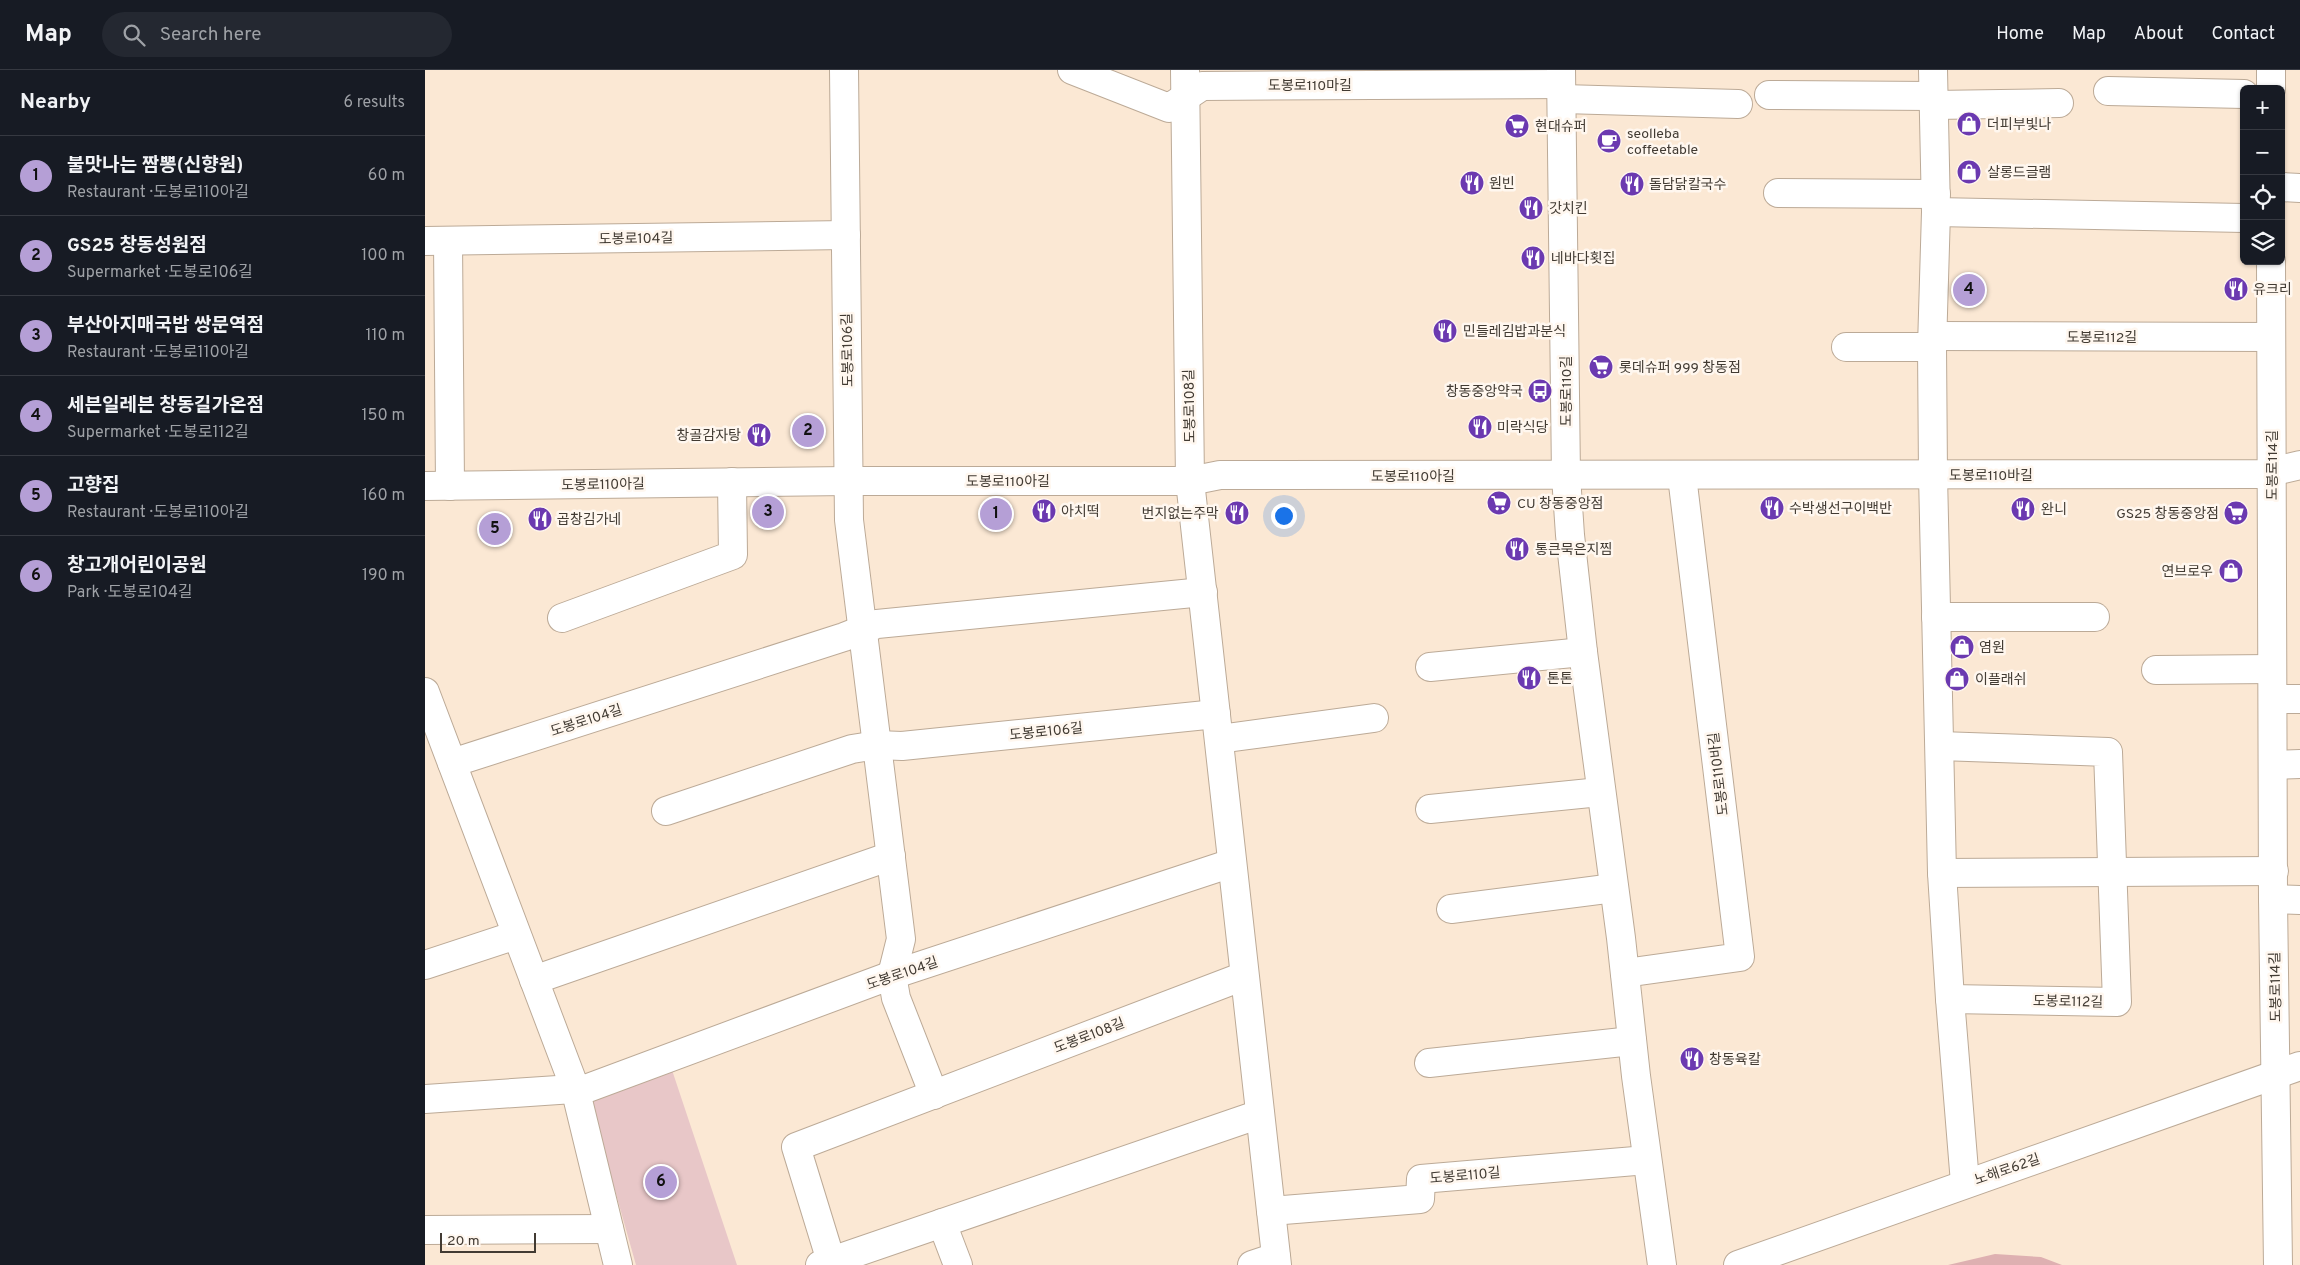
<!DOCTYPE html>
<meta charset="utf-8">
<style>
body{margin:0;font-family:Overpass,"Noto Sans KR",sans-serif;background:#242831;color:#f1f3f6}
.controls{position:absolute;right:15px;top:15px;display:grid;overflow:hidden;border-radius:8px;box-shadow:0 1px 4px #0004}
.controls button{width:45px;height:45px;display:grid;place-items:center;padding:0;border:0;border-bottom:1px solid #363941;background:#171b24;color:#f1f3f6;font:25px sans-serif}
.scale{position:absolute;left:15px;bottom:12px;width:96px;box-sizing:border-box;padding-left:5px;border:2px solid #423b33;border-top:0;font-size:14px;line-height:18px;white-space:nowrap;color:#423b33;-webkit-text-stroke:4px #fff7ef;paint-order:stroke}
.you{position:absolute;left:858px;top:445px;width:18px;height:18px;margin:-12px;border:4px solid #fff;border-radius:50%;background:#1a73e8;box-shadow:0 0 0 8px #1a73e833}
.badge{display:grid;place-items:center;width:32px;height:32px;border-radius:50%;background:#b59fd6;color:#111;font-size:16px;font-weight:700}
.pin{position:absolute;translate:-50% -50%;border:2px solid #fff;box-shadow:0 1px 5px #0006}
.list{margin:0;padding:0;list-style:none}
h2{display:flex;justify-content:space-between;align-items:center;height:65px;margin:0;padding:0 20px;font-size:21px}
h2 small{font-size:16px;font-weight:400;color:#9ea1a6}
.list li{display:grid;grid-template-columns:32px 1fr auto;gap:15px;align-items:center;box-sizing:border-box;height:80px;padding:0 20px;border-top:1px solid #363941}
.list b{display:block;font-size:19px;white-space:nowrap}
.list p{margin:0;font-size:16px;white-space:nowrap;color:#9ea1a6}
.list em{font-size:16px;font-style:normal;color:#9ea1a6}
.icon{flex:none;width:28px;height:28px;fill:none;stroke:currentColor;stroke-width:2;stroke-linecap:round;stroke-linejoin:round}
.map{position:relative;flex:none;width:1875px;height:1195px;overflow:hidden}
header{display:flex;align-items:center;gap:30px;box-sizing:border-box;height:70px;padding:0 25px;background:#171b24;border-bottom:1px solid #363941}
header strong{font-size:24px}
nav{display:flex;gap:28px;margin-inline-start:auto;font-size:18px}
.search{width:350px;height:45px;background:#242831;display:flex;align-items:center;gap:12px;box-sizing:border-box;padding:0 18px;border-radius:28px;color:#9ea1a6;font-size:19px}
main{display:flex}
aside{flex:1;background:#171b24}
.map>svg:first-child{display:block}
</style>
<header>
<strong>Map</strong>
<div class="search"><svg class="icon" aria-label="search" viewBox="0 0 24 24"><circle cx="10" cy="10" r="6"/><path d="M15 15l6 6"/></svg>Search here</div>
<nav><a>Home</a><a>Map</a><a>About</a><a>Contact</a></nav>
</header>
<main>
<aside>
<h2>Nearby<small>6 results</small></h2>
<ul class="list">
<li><span class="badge">1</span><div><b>불맛나는 짬뽕(신향원)</b><p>Restaurant · 도봉로110아길</p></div><em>60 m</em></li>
<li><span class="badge">2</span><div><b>GS25 창동성원점</b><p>Supermarket · 도봉로106길</p></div><em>100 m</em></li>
<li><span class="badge">3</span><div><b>부산아지매국밥 쌍문역점</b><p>Restaurant · 도봉로110아길</p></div><em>110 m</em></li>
<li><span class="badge">4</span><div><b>세븐일레븐 창동길가온점</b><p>Supermarket · 도봉로112길</p></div><em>150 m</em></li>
<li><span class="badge">5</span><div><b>고향집</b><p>Restaurant · 도봉로110아길</p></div><em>160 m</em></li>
<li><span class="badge">6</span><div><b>창고개어린이공원</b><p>Park · 도봉로104길</p></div><em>190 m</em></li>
</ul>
</aside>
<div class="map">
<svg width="1875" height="1195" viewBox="0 0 1875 1195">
<rect width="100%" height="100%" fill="#fbe8d4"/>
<path fill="#e8c7c8" d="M246 997 312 1195H211L164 1028 212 1015Z"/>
<path fill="#deb0b1" d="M1570 1184 1616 1187 1637 1195H1523Z"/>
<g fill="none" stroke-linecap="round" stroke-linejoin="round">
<defs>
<g id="minor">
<path d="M419 0 424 450 476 869 467 905 471 928 509 1025"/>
<path d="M647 0 744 38 777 16 1136 14"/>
<path d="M760 0 765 411 852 1195"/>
<path d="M1136 0 1141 406 1145 465 1158 582 1196 868 1211 1006 1237 1195"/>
<path d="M1508 0 1511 142 1507 277 1508 405 1517 803 1525 929 1540 1113"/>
<path d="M1846 0V19"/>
<path d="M1683 21 1819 24"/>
<path d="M1344 25 1508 26"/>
<path d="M1138 29 1313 34"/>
<path d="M1509 35 1634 33"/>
<path d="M1856 117 1875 118"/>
<path d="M1353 123 1511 124"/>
<path d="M1511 142 1819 148"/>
<path d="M0 171 421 165"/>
<path d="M23 171 25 416"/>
<path d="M1846 191 1848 829 1853 1195"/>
<path d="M1508 266 1846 267"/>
<path d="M1421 277H1507"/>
<path d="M0 416 423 411H765L795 405 1837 404 1875 395"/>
<path d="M1511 547H1670"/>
<path d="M137 548 308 485 307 412"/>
<path d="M1005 597 1158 582"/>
<path d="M1731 600 1847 599"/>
<path d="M0 622 150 1018 193 1195"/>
<path d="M1848 629H1875"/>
<path d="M794 669 949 648"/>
<path d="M1515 676 1683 682 1692 932 1525 929"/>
<path d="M27 693 419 567 452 554 778 522"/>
<path d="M1848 695 1875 694"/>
<path d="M1005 739 1175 722"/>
<path d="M241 741 427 679 452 675 477 676 791 644"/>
<path d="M1517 803 1849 801"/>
<path d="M1848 829 1875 830"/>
<path d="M1026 839 1189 818"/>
<path d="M0 895 91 865"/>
<path d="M1200 903 1315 887 1257 406"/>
<path d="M109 910 466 786"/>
<path d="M1004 993 1207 971"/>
<path d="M0 1029 163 1018 467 905 807 793"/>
<path d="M846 1141 995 1129 996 1109 1222 1090"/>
<path d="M517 1153 533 1195"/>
<path d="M0 1160 184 1159"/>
<path d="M406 1191 371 1077 819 906"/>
<path d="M395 1195 835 1044"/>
<path d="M827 1195 851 1187"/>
<path d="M1313 1195 1875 996"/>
</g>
</defs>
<use href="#minor" stroke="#bcaa97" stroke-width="30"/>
<use href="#minor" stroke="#fff" stroke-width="28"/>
</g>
<defs>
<symbol id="shop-disc" viewBox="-11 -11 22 22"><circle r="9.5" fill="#6b39b0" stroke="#fff7ef"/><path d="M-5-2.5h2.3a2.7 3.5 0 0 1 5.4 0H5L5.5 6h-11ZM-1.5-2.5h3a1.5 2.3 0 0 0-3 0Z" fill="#fff"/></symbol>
<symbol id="supermarket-disc" viewBox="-11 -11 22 22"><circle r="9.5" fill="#6b39b0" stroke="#fff7ef"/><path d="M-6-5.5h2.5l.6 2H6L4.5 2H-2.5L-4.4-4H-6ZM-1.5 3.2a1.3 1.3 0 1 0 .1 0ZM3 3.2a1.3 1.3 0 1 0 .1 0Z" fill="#fff"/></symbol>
<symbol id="cafe-disc" viewBox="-11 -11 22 22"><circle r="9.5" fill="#6b39b0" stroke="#fff7ef"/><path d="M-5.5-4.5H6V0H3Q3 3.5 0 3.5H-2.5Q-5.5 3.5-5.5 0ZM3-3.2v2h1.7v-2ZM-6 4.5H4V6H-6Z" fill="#fff"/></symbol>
<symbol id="restaurant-disc" viewBox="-11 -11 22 22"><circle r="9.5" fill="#6b39b0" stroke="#fff7ef"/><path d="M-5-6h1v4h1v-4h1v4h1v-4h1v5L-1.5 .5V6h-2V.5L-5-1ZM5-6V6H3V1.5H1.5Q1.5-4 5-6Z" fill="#fff"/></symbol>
<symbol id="bus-disc" viewBox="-11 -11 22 22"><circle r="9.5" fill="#6b39b0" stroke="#fff7ef"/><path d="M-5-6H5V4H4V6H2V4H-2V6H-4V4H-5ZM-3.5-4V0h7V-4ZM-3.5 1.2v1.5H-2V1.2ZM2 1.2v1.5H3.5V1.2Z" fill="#fff"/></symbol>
</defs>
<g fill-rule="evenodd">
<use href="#shop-disc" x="1530" y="40" width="28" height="28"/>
<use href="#supermarket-disc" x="1078" y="42" width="28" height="28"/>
<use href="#cafe-disc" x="1170" y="57" width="28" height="28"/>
<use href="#shop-disc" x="1530" y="88" width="28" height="28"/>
<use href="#restaurant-disc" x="1033" y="99" width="28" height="28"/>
<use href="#restaurant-disc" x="1193" y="100" width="28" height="28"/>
<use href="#restaurant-disc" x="1092" y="124" width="28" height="28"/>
<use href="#restaurant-disc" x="1094" y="174" width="28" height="28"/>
<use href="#restaurant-disc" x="1797" y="205" width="28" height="28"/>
<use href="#restaurant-disc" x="1006" y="247" width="28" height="28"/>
<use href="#supermarket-disc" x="1162" y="283" width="28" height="28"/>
<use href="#bus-disc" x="1101" y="307" width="28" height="28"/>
<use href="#restaurant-disc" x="1041" y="343" width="28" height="28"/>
<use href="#restaurant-disc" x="320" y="351" width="28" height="28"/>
<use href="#supermarket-disc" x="1060" y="419" width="28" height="28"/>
<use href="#restaurant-disc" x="1333" y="424" width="28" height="28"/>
<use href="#restaurant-disc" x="1584" y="425" width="28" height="28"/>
<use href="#restaurant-disc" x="605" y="427" width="28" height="28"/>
<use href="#restaurant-disc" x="798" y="429" width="28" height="28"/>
<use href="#supermarket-disc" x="1797" y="429" width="28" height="28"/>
<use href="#restaurant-disc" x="101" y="435" width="28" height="28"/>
<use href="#restaurant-disc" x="1078" y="465" width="28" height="28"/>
<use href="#shop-disc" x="1792" y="487" width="28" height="28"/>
<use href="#shop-disc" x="1523" y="563" width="28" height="28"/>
<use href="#restaurant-disc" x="1090" y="594" width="28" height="28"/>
<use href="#shop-disc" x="1518" y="595" width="28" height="28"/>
<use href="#restaurant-disc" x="1253" y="975" width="28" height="28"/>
</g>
<g text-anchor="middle" stroke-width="5" stroke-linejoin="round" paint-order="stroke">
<g font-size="14" fill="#423b33" stroke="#fff7ef">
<text x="885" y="20">도봉로110마길</text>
<text transform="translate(211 168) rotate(-1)" y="5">도봉로104길</text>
<text x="1677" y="272">도봉로112길</text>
<text transform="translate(422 280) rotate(-91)" y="5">도봉로106길</text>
<text transform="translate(1141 321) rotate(-90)" y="5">도봉로110길</text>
<text transform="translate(764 336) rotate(-91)" y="5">도봉로108길</text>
<text transform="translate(1847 395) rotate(-90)" y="5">도봉로114길</text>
<text x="1566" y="410">도봉로110바길</text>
<text x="988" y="411">도봉로110아길</text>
<text x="583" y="416">도봉로110아길</text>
<text transform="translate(178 414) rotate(-1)" y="5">도봉로110아길</text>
<text transform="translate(161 650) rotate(-18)" y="5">도봉로104길</text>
<text transform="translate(621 661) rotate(-6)" y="5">도봉로106길</text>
<text transform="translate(1293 704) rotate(-97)" y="5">도봉로110바길</text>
<text transform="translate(477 903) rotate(-19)" y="5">도봉로104길</text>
<text transform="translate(1850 917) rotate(-91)" y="5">도봉로114길</text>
<text transform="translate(1643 931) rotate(1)" y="5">도봉로112길</text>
<text transform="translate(664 965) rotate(-21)" y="5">도봉로108길</text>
<text transform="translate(1582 1099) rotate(-19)" y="5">노해로62길</text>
<text transform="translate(1040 1105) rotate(-5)" y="5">도봉로110길</text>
</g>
<g font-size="14" fill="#423b33" stroke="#fff7ef" text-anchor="start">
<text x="1562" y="59">더피부빛나</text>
<text x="1110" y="61">현대슈퍼</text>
<text x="1202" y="68">seolleba<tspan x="1202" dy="16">coffeetable</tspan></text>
<text x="1562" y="107">살롱드글램</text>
<text x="1064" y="118">원빈</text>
<text x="1224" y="119">돌담닭칼국수</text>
<text x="1124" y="143">갓치킨</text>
<text x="1126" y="193">네바다횟집</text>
<text x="1828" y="224">유크리</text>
<text x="1038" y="266">민들레김밥과분식</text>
<text x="1194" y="302">롯데슈퍼 999 창동점</text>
<text x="1098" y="326" text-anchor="end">창동중앙약국</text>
<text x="1072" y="362">미락식당</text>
<text x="316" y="370" text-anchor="end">창골감자탕</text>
<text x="1092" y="438">CU 창동중앙점</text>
<text x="1364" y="443">수박생선구이백반</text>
<text x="1616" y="444">완니</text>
<text x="636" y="446">아치떡</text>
<text x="794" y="448" text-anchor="end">번지없는주막</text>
<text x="1794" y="448" text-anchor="end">GS25 창동중앙점</text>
<text x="132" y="454">곱창김가네</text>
<text x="1110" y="484">통큰묵은지찜</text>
<text x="1788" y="506" text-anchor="end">연브로우</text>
<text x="1554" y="582">염원</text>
<text x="1122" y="613">톤톤</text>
<text x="1550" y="614">이플래쉬</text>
<text x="1284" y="994">창동육칼</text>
</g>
</g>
</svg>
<div class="controls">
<button>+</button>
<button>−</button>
<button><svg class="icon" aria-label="locate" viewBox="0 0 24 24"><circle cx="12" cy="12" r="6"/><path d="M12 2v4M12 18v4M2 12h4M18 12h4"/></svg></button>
<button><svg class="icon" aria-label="layers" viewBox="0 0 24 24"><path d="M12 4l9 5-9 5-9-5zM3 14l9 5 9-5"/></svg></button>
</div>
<div class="scale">20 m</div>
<div class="you"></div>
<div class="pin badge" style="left:571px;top:444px">1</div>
<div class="pin badge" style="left:383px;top:361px">2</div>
<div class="pin badge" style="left:343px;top:442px">3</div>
<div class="pin badge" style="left:1544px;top:220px">4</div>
<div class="pin badge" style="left:70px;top:459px">5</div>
<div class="pin badge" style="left:236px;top:1112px">6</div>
</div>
</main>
